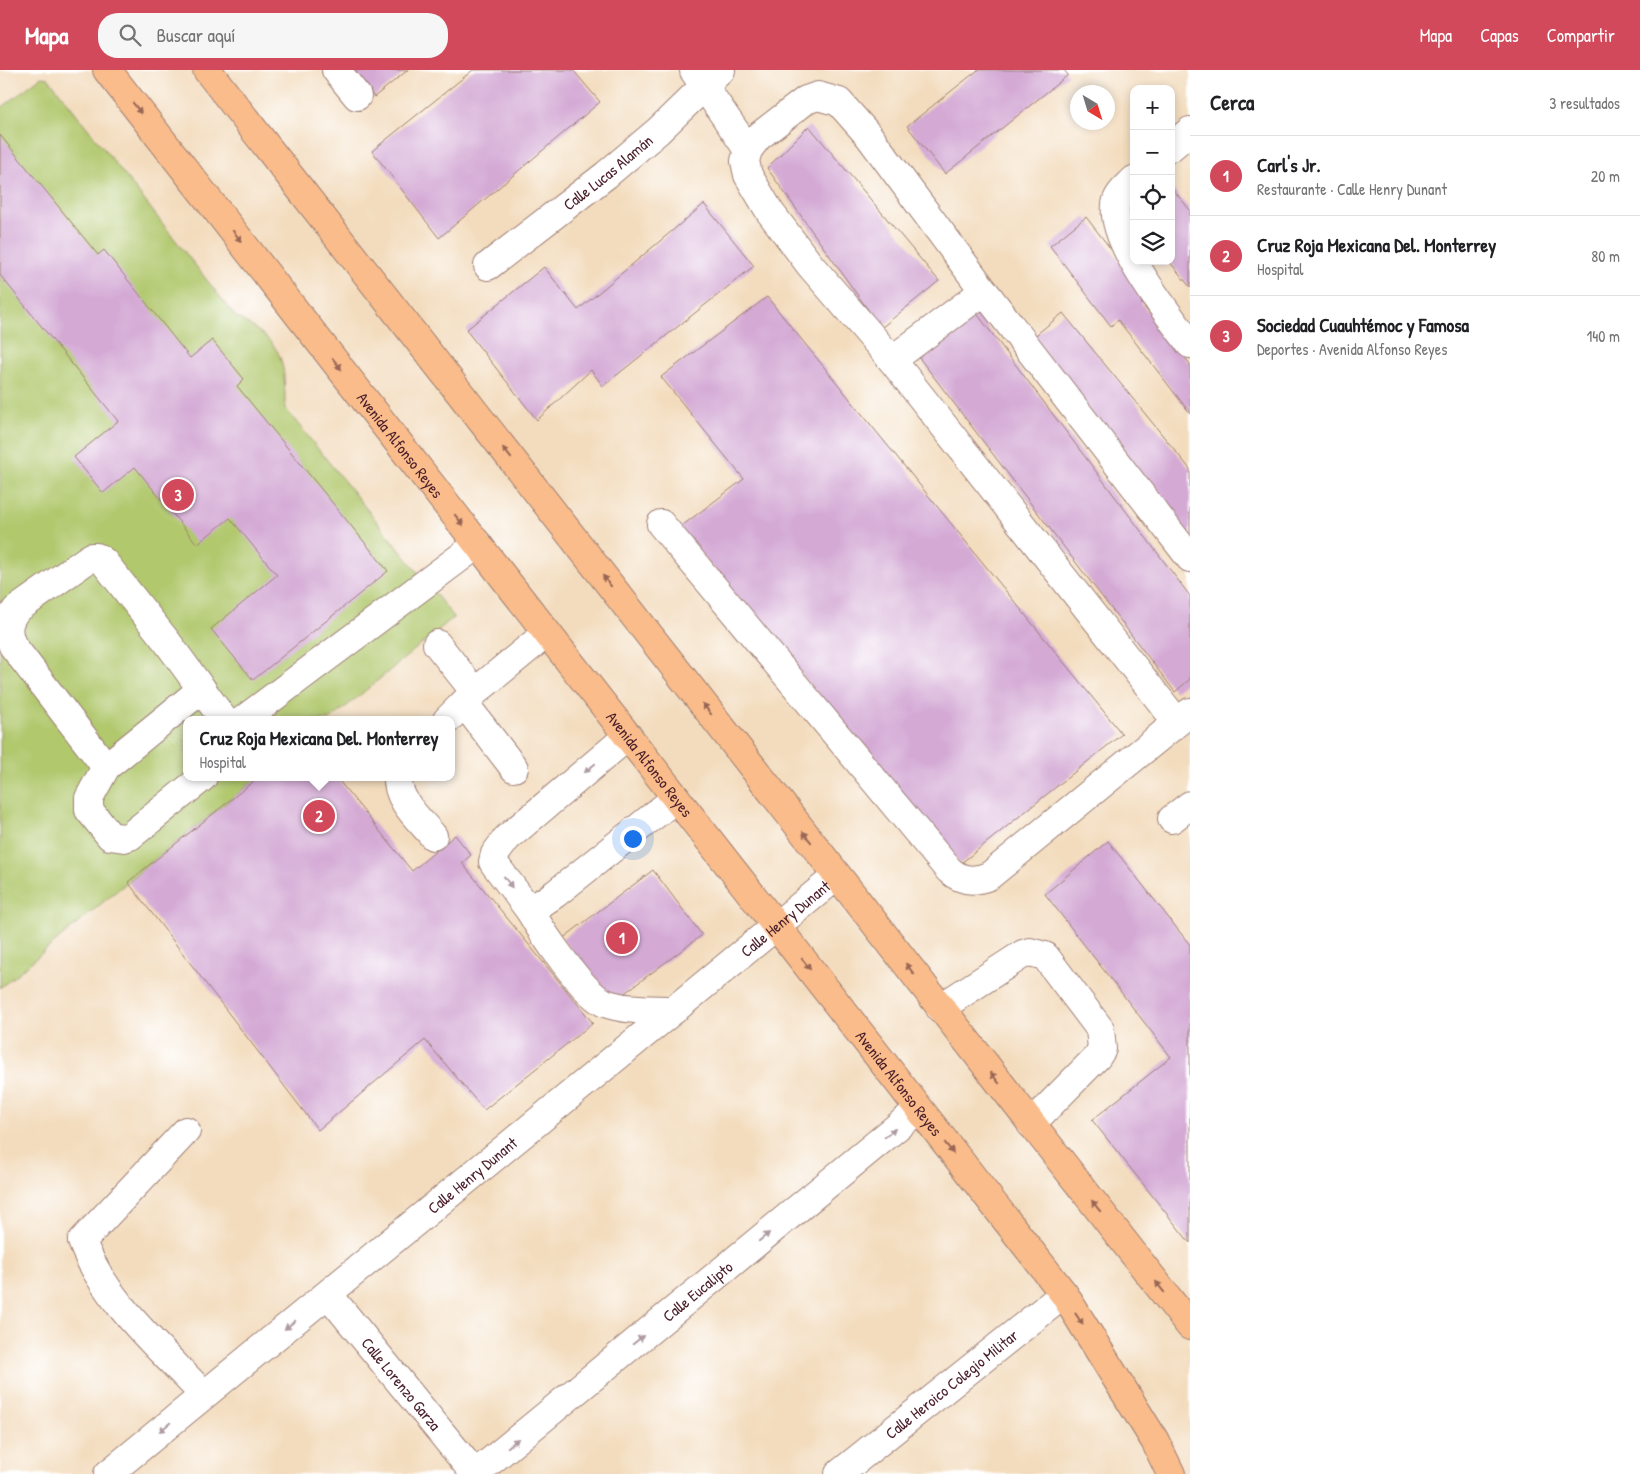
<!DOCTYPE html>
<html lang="es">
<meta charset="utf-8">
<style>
body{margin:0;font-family:"Patrick Hand",sans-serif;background:#f6f6f6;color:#202124}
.controls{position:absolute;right:15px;top:15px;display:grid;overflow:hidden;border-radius:10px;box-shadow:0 2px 8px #0003}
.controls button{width:45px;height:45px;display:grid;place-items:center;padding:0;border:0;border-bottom:1px solid #e0e0e0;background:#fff;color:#202124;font:25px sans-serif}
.compass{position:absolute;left:1070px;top:15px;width:45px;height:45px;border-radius:50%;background:#fff;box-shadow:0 2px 8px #0003;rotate:142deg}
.you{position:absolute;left:632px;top:768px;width:18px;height:18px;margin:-12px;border:4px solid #fff;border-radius:50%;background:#1a73e8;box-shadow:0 0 0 8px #1a73e833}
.badge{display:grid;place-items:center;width:32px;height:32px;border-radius:50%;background:#d1495b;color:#fff;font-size:16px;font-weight:700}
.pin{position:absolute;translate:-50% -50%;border:2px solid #fff;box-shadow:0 1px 5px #0006}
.popup{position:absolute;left:183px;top:646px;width:272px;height:65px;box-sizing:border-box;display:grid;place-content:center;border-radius:10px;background:#fff;filter:drop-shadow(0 1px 4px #0005);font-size:16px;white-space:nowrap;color:#757577}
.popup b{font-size:19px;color:#202124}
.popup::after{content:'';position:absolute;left:50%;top:100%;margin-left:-10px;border:10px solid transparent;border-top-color:#fff}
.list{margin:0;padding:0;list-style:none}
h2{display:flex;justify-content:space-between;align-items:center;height:65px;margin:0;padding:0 20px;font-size:21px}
h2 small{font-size:16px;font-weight:400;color:#757577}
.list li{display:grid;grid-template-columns:32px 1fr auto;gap:15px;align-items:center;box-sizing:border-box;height:80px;padding:0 20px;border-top:1px solid #e0e0e0}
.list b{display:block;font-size:19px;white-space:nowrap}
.list p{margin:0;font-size:16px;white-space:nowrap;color:#757577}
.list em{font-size:16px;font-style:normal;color:#757577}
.icon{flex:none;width:28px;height:28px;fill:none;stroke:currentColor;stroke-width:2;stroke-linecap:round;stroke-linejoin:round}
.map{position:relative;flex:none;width:1190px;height:1404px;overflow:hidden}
header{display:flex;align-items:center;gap:30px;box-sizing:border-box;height:70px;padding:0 25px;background:#d1495b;color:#fff}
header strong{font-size:24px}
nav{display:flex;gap:28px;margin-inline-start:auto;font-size:18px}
.search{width:350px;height:45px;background:#f6f6f6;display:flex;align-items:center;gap:12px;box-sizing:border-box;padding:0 18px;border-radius:20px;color:#757577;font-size:19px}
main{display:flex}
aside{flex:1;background:#fff}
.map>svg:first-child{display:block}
</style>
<header>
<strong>Mapa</strong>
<div class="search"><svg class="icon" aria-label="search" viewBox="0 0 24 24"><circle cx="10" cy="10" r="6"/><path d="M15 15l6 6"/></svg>Buscar aquí</div>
<nav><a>Mapa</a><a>Capas</a><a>Compartir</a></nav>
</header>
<main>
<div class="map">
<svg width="1190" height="1404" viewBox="0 0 1190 1404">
<rect width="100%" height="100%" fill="#fff"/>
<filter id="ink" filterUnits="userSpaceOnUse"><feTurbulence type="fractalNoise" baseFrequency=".02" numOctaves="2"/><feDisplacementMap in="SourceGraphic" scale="10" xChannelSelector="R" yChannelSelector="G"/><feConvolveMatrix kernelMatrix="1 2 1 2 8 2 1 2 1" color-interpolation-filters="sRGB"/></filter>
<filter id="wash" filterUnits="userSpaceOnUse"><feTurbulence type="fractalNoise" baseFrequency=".0096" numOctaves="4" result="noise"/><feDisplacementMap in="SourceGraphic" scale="20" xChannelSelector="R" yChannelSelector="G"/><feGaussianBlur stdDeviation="1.12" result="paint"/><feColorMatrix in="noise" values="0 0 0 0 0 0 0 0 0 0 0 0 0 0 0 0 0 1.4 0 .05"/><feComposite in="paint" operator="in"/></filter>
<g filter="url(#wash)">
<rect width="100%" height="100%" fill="#f3dcbd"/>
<path fill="#b1c86d" stroke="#7e744c" d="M41 7 48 8 53 14 235 246C282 274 285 283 285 338L454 547 330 650H186V707H259L155 789 0 918V39Z"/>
<g id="blocks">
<g fill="#d4aad5">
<path d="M352 0H408L374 27Z"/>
<path d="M473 0H573L600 32 439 168 372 81Z"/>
<path d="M978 0H1064L1068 5 945 104 907 56Z"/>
<path d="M809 56 939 211 881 258 767 98Z"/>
<path d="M0 65 98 185 104 180 190 288 212 270 244 309 237 316 388 501 253 610 211 559 277 505 230 448 197 474 135 397 103 423 74 387 118 351 0 205Z"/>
<path d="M1171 117 1190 140V217L1169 191H1171Z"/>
<path d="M1134 132V147L1126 138Z"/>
<path d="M704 134 754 196 603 316 591 300 537 350 466 260 544 197 578 240Z"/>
<path d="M1086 147 1148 227 1141 233 1190 294V343L1118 250 1111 256 1050 176Z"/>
<path d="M767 227 1122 664 960 794 679 458 744 409 661 307Z"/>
<path d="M975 241 1190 526V609L1175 622 917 285Z"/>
<path d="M1063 243 1190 399V471L1032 268Z"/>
<path d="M259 707H336L412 801 455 765 471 785 462 793 593 953 484 1040 425 970 318 1060 128 812Z"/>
<path d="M1108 771 1190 875V1173L1092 1050 1171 987 1045 824Z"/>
<path d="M653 800 702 865 614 931 562 869Z"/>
</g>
</g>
</g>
<g filter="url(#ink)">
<use href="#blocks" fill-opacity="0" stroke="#9e7e74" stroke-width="1"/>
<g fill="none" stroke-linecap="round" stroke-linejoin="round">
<defs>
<g id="minor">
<path d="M336 0 357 26"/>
<path d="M694 1 748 80"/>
<path d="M1171 77 1190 61"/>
<path d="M1134 110C1128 116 1120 122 1117 130 1105 166 1169 245 1190 274"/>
<path id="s1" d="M488 196 606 105 658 61 721 0"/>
<path d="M892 290 984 221"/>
<path d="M661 454 949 800C961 811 974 812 989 806L1190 642"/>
<path d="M437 574 475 622"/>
<path d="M202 619 106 697 89 728V740L110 766 124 768 130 766 203 707"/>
<path d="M464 633 514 698"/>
<path d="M243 650 478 474"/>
<path d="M447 650 475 622 547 563"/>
<path d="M1177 652 892 290 810 195 770 142 748 105 745 91 748 80 758 67 806 30 818 26 839 32 869 66 984 221 1190 488"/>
<path d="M628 666 507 768 495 784 493 792 530 841 555 824 676 728"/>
<path d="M106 697 13 576C6 562 7 553 16 540L91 487H97L104 492 168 573 224 650"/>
<path d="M398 707C396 730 420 750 433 766"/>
<path d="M1172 749 1190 735"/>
<path d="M530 841C542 862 583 924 605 933 626 941 652 939 674 940"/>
<path d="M940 938 1023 884 1030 882 1045 886 1100 959 1102 979 1097 987 1031 1054"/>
<path d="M186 1061 82 1171C104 1231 161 1279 204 1325"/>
<path id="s2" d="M328 1224 475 1404"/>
<path id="s3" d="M108 1404 837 806"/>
<path id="s4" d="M475 1404 919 1039"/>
<path id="s5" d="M839 1404 1064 1224"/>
</g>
<g id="highway">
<path id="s6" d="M107 0 1064 1224 1155 1371 1171 1404"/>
<path d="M207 0 1190 1256"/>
</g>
</defs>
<use href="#minor" stroke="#9e7e74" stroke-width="30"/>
<use href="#highway" stroke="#9e7e74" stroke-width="30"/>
<use href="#minor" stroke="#fff" stroke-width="28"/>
<use href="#highway" stroke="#f9bc8a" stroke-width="28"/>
</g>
<defs><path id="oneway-solid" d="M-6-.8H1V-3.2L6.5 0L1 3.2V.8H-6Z" transform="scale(1.25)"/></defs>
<g fill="#996656">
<use href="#oneway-solid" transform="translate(137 38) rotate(52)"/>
<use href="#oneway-solid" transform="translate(237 166) rotate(52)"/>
<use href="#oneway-solid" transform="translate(337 294) rotate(52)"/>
<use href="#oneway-solid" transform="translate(507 383) rotate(-128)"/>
<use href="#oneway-solid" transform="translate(459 450) rotate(52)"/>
<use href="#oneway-solid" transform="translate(607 511) rotate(-128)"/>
<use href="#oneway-solid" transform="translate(707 639) rotate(-128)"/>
<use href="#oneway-solid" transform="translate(807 767) rotate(-128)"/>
<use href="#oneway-solid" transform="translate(806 894) rotate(52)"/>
<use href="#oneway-solid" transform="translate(910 899) rotate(-128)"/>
<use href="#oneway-solid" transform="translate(995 1008) rotate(-128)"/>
<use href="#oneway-solid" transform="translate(949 1078) rotate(52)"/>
<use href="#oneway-solid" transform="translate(1096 1136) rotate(-128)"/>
<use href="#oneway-solid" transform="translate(1160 1217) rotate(-128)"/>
<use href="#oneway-solid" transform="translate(1079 1249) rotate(57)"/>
</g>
<g fill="#ae9aa0">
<use href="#oneway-solid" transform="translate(590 698) rotate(140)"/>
<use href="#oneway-solid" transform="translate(508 812) rotate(54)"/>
<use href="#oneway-solid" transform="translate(890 1063) rotate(-39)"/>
<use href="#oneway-solid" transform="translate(764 1167) rotate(-39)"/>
<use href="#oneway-solid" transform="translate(290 1255) rotate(141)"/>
<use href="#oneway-solid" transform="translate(638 1270) rotate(-39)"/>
<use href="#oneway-solid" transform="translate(165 1357) rotate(141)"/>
<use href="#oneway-solid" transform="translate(513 1373) rotate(-39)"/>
</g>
</g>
<g text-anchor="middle" stroke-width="4" stroke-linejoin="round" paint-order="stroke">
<g font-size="16" fill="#4a1f2b" stroke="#fff">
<text dy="6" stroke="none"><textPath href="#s1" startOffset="152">Calle Lucas Alamán</textPath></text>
<text dy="6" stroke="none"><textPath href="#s6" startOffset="476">Avenida Alfonso Reyes</textPath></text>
<text dy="6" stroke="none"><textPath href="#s6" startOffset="881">Avenida Alfonso Reyes</textPath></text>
<text dy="6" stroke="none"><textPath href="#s3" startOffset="876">Calle Henry Dunant</textPath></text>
<text dy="6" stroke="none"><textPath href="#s6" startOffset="1286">Avenida Alfonso Reyes</textPath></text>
<text dy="6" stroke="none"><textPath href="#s3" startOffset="471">Calle Henry Dunant</textPath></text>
<text dy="6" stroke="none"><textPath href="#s4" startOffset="288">Calle Eucalipto</textPath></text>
<text dy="6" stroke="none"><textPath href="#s2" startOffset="116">Calle Lorenzo Garza</textPath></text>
<text dy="6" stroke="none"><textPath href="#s5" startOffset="144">Calle Heroico Colegio Militar</textPath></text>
</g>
</g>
</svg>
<div class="controls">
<button>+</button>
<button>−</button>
<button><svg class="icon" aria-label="locate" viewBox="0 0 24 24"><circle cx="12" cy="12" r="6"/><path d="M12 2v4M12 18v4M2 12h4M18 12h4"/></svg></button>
<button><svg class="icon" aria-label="layers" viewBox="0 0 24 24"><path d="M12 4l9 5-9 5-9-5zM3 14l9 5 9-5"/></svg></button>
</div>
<svg class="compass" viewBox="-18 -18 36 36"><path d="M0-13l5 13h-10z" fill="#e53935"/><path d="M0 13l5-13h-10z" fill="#757577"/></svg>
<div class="you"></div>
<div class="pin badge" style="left:622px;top:868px">1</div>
<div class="pin badge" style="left:319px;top:746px">2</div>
<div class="popup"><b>Cruz Roja Mexicana Del. Monterrey</b>Hospital</div>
<div class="pin badge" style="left:178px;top:425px">3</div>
</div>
<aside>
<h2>Cerca<small>3 resultados</small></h2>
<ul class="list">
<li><span class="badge">1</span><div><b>Carl's Jr.</b><p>Restaurante · Calle Henry Dunant</p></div><em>20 m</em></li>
<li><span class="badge">2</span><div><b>Cruz Roja Mexicana Del. Monterrey</b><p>Hospital</p></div><em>80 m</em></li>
<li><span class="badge">3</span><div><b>Sociedad Cuauhtémoc y Famosa</b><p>Deportes · Avenida Alfonso Reyes</p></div><em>140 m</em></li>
</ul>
</aside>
</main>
